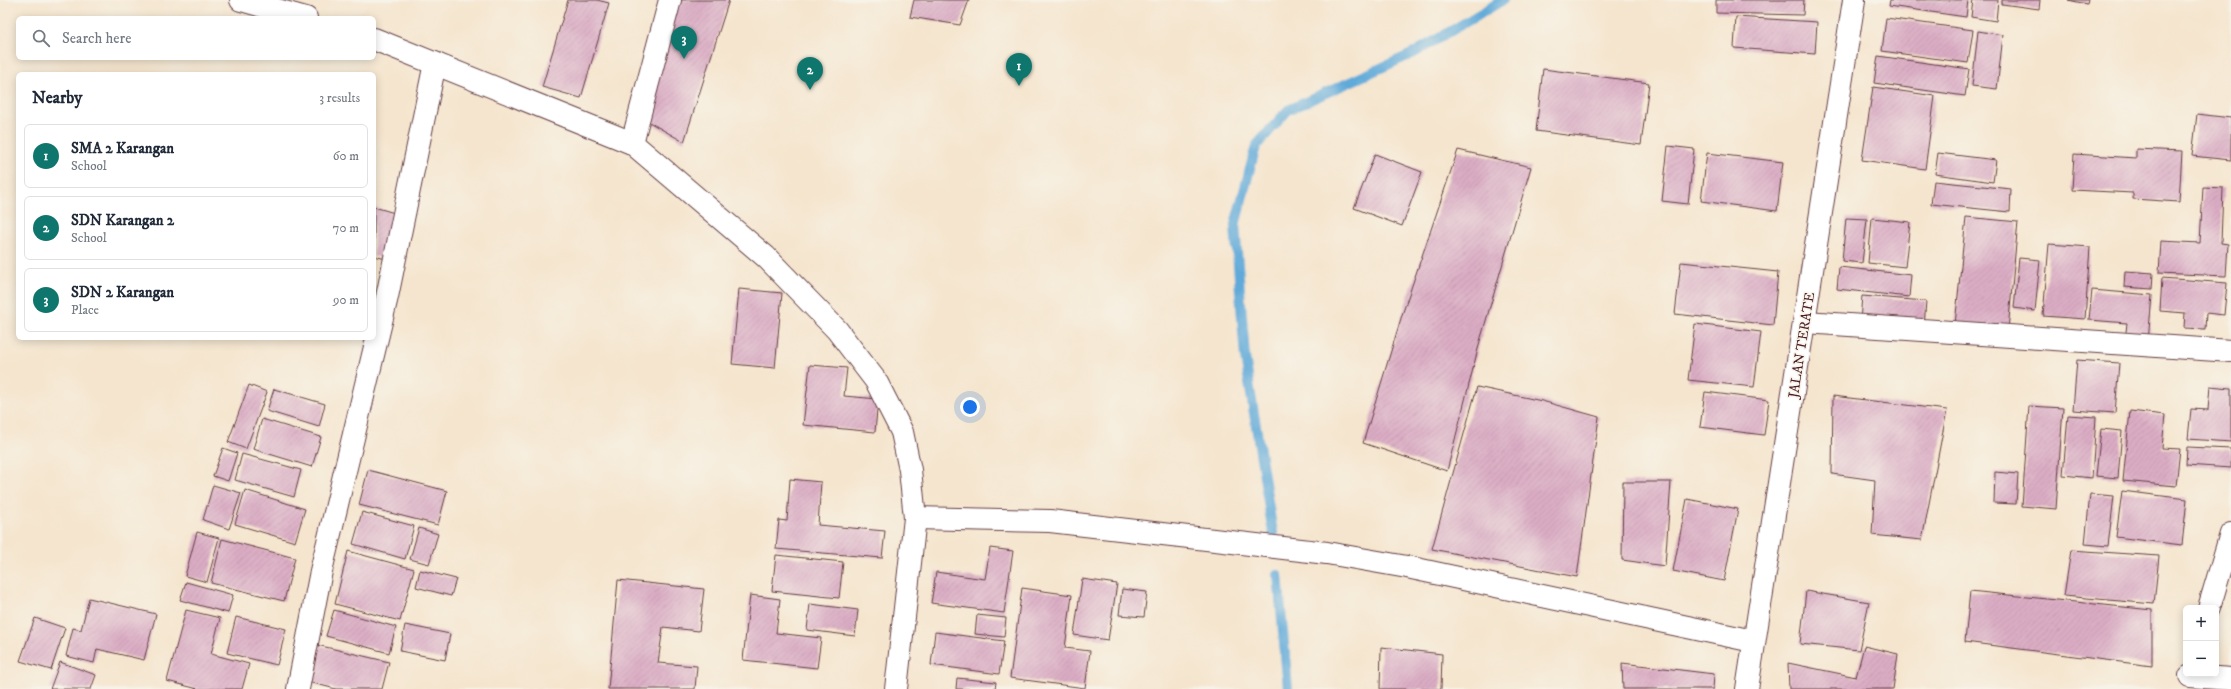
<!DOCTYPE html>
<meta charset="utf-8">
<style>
body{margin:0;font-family:"IM FELL DW Pica",serif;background:#f2f2f3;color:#1f2937}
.controls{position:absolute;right:12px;bottom:12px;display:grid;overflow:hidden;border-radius:6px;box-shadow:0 2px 10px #0003}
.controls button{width:36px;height:36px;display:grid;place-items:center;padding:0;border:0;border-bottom:1px solid #e0e1e3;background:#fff;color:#1f2937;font:20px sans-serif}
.you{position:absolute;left:970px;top:407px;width:14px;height:14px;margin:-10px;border:3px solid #fff;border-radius:50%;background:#1a73e8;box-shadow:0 0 0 6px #1a73e833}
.badge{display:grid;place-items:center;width:26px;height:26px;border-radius:50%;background:#0f766e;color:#fff;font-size:13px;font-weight:700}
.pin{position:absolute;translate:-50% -33px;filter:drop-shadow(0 1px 2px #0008)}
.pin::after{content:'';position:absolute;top:21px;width:14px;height:12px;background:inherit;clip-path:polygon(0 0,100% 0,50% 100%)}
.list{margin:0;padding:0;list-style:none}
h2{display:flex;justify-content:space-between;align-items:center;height:52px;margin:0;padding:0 16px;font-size:17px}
h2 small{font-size:13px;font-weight:400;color:#747a83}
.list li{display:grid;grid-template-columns:26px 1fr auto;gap:12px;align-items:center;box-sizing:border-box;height:64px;margin:0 8px 8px;padding:0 8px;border:1px solid #e0e1e3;border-radius:6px}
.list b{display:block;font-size:15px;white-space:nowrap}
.list p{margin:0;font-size:13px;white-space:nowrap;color:#747a83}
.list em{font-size:13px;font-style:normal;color:#747a83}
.icon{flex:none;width:22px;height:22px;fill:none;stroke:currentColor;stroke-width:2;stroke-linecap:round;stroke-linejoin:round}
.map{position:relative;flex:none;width:2231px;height:689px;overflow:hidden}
.search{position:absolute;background:#fff;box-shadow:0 2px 10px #0003;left:16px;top:16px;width:360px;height:44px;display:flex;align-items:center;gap:10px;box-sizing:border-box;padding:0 14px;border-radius:6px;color:#747a83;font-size:15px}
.panel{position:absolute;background:#fff;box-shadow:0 2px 10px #0003;left:16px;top:72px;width:360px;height:268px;border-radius:6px}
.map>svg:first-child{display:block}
</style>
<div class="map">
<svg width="2231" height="689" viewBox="0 0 2231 689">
<defs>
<pattern id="building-hatch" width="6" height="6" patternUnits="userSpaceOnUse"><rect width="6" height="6" fill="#dbadc5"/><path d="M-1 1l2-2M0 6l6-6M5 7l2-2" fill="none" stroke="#bd94a9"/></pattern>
</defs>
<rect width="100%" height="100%" fill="#f7f3e8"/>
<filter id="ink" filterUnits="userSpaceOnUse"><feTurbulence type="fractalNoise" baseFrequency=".025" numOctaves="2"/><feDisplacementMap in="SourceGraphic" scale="8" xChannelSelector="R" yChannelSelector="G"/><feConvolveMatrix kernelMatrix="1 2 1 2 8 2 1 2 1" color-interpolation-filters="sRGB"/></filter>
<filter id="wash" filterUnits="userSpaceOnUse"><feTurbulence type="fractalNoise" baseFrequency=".012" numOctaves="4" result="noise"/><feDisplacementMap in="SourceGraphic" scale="16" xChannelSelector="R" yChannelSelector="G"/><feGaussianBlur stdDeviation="0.9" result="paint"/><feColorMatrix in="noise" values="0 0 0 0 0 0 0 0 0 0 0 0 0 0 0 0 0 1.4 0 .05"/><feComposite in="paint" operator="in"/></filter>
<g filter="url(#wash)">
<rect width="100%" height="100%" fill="#f5e5ce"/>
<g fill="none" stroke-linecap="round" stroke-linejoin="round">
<g stroke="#61aad9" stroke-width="10">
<path d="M1273 533 1245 357 1235 225 1256 146 1288 110 1414 53 1503 0"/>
<path d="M1278 575 1288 689"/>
</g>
</g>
<g id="blocks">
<g fill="url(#building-hatch)">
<path d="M568 0H597L609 3 581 98 542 87Z"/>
<path d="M675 0H729L684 142 642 118Z"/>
<path d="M914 0H969L960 25 910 17Z"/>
<path d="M1716 0H1804L1803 15 1716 13Z"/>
<path d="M1890 0H1968L1966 17 1889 6Z"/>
<path d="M1973 0H1998L1996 21 1971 17Z"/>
<path d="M2002 0H2040L2039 9 2002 4Z"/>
<path d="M2068 0H2088L2087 4Z"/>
<path d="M1736 17 1817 22 1815 54 1734 48Z"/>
<path d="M1886 18 1973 30 1968 63 1882 51Z"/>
<path d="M1978 31 2003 35 1997 89 1972 86Z"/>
<path d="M1878 56 1969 69 1965 96 1874 83Z"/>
<path d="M1543 69 1649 83 1641 145 1536 131Z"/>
<path d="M1873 87 1935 96 1925 169 1862 160Z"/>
<path d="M2197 114 2231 118V160L2192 156Z"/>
<path d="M1668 146 1694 149 1688 204 1662 201Z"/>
<path d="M2136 149 2182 151 2179 202 2133 199V193L2072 190 2074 154 2136 158Z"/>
<path d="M1458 150 1531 167 1480 341 1447 471 1363 443 1402 315Z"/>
<path d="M1707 153 1783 162 1777 211 1701 201Z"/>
<path d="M1938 153 1996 160 1993 182 1935 174Z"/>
<path d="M1375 154 1422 172 1402 226 1354 208Z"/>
<path d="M1934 181 2011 189 2010 212 1931 204Z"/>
<path d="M2203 187 2223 188 2221 243 2228 244 2226 276 2159 273 2161 241 2200 243Z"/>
<path d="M374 207 398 214 386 259 374 256Z"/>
<path d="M1966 217 2018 222 2008 330 1955 325Z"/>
<path d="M1846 218 1867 219 1862 263 1842 261Z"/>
<path d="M1872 218 1910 222 1905 267 1868 263Z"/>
<path d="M2049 244 2090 247 2085 319 2043 316Z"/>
<path d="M2019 258 2040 260 2035 311 2014 308Z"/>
<path d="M1681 262 1778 272 1773 325 1675 314Z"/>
<path d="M1839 267 1911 275 1909 297 1837 289Z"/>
<path d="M2125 271 2153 273 2152 289 2124 287Z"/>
<path d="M2162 278 2227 283 2224 315 2206 313 2205 329 2184 328 2185 313 2160 311Z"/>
<path d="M739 289 782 293 775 368 732 364Z"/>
<path d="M2092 290 2152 295 2148 342 2125 341 2127 323 2089 320Z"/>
<path d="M1862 296 1926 301 1924 326 1860 321Z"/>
<path d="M1695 324 1761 332 1754 387 1688 380Z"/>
<path d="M2077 360 2119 363 2115 413 2073 410Z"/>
<path d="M810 365 847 368 844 396 878 399 875 432 803 425Z"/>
<path d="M249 385 267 392 246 449 228 442Z"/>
<path d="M2210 386 2231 388V442L2188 439 2191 409 2208 410Z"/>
<path d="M1477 387 1542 401 1599 417 1577 577 1432 549Z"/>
<path d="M274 389 325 404 319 427 267 411Z"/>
<path d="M1705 392 1769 400 1764 435 1700 427Z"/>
<path d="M1833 396 1947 410 1922 540 1872 535 1875 480 1832 474Z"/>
<path d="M2029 406 2063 408 2056 509 2022 506Z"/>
<path d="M2130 411 2165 415 2162 448 2180 449 2176 486 2123 481Z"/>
<path d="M2068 415 2096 417 2092 478 2063 475Z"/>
<path d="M262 419 321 437 312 467 253 449Z"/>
<path d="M2101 429 2122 431 2118 478 2096 476Z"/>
<path d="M2187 447 2231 449V468L2186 465Z"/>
<path d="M223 448 237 453 228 481 213 476Z"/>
<path d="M242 454 301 470 294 497 235 480Z"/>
<path d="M368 470 447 491 438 525 359 505Z"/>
<path d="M1995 472 2018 474 2016 504 1994 503Z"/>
<path d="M790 479 821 482 818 525 885 531 882 558 776 549 779 520 787 521Z"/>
<path d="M1623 482H1671L1665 566 1622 560Z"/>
<path d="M213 485 241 493 229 529 203 520Z"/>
<path d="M245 490 305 509 295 542 235 524Z"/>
<path d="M2122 491 2187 499 2182 545 2116 537Z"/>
<path d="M2090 494 2114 496 2108 546 2085 544Z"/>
<path d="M1687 499 1738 509 1724 581 1673 571Z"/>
<path d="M362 512 414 526 405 559 353 544Z"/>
<path d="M419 528 438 534 429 564 410 559Z"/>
<path d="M197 532 219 538 207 582 185 576Z"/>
<path d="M222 539 295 558 284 601 211 583Z"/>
<path d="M990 548 1013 551 1004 613 931 603 936 572 985 579Z"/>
<path d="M2071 550 2159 556 2154 604 2064 596Z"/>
<path d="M348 551 414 569 400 621 335 604Z"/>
<path d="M776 555 843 562 839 598 772 591Z"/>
<path d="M420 570 456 579 451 596 416 587Z"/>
<path d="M1082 579 1117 584 1108 640 1074 635Z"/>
<path d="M618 580 704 589 699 631 663 627 658 663 697 666 695 689H608Z"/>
<path d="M186 582 233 595 228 613 180 600Z"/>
<path d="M1022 588 1072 595 1065 648 1090 651 1085 688 1010 678Z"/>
<path d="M1122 589 1147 592 1144 617 1119 615Z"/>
<path d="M1806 591 1869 602 1859 650 1800 644Z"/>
<path d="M1970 591 2152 610V666L1965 642Z"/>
<path d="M750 595 780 599 776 633 821 638 817 668 743 660Z"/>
<path d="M89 598 156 614 144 660 97 649 94 663 66 656 73 628 81 630Z"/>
<path d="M810 604 858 610 855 636 807 630Z"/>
<path d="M186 610 220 618 211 654 249 664 242 689H198L167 681Z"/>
<path d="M334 610 396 627 389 653 326 636Z"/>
<path d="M977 615 1006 618 1004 637 975 634Z"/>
<path d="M236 617 286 629 277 665 227 653Z"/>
<path d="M35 618 65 628 51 670 20 661Z"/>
<path d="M405 625 450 634 445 660 400 651Z"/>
<path d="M935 632 1004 641 999 674 931 665Z"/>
<path d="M317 645 389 662 382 689H336L308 682Z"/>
<path d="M1864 646 1898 654 1893 689H1789L1788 663 1856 677Z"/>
<path d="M1381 647 1442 654 1441 689H1380Z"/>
<path d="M60 662 96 675 91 689H50Z"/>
<path d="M1622 663 1714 674 1713 689H1623Z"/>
<path d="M957 678 996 682 995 689H956Z"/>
</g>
</g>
</g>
<g filter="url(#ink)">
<use href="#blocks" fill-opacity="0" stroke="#643d43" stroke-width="1"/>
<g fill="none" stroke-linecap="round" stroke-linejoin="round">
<defs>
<g id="minor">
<path d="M241 0 306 18"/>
<path d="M374 39 632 143 766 257 837 330 876 381 902 432 910 470 915 518 896 689"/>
<path d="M632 143 670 0"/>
<path d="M1805 322 2231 351"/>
<path d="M915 518 1050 521 1327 553 1407 567 1753 641"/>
<path d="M2209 608 2231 534"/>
<path d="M2190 676 2231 679"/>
<path d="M298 689 321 571 387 297 435 63"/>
<path d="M1747 689 1854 0"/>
</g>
</defs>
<use href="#minor" stroke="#643d43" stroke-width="24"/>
<use href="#minor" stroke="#fff" stroke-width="22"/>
</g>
</g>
<g text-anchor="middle" stroke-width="3" stroke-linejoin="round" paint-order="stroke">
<g font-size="14" fill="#4a1f2b" stroke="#f7f3e8">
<text transform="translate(1801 345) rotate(-81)" y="5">JALAN TERATE</text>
</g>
</g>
</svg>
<div class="controls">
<button>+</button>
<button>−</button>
</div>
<div class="you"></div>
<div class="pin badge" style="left:1019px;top:86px">1</div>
<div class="pin badge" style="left:810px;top:90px">2</div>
<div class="pin badge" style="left:684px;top:59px">3</div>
<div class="search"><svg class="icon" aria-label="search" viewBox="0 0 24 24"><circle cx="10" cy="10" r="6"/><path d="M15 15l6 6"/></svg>Search here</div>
<section class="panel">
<h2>Nearby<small>3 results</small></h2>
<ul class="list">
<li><span class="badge">1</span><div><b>SMA 2 Karangan</b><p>School</p></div><em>60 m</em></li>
<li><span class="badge">2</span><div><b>SDN Karangan 2</b><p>School</p></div><em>70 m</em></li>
<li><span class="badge">3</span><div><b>SDN 2 Karangan</b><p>Place</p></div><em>90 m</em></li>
</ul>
</section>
</div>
